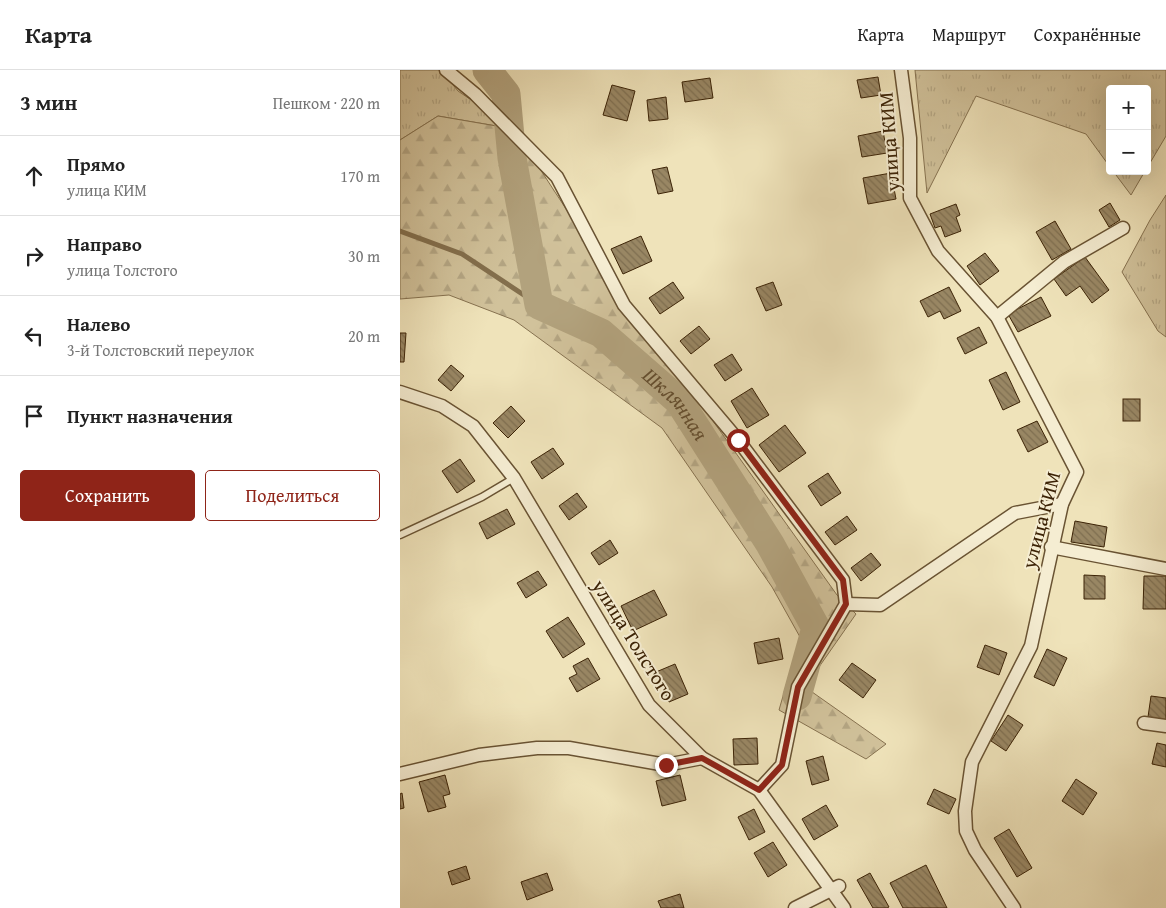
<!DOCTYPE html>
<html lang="ru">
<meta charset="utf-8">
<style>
body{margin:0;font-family:"Gentium Book Plus",serif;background:#f6f6f6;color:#222}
.controls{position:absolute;right:15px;top:15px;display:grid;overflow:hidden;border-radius:5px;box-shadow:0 5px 20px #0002}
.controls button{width:45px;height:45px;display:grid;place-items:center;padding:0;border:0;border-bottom:1px solid #e0e0e0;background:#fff;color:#222;font:25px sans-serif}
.stop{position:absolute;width:15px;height:15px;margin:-11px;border:4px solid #8f2418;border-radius:50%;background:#fff}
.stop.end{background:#8f2418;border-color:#fff;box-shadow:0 1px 5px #0008}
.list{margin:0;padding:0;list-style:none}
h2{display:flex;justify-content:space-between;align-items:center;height:65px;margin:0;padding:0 20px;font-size:21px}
h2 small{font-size:16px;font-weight:400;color:#767676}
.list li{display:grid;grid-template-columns:32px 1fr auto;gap:15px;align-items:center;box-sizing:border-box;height:80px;padding:0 20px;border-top:1px solid #e0e0e0}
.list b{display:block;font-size:19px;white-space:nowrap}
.list p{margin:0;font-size:16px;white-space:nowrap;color:#767676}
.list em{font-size:16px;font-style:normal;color:#767676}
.actions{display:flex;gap:10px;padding:15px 20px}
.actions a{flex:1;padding:11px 0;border:1px solid #8f2418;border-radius:5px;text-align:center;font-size:18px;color:#8f2418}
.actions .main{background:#8f2418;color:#fff}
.icon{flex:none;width:28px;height:28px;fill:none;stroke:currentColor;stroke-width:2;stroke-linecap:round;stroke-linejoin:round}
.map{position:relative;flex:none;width:766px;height:838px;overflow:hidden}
header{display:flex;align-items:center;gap:30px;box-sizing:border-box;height:70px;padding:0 25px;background:#fff;border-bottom:1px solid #e0e0e0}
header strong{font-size:24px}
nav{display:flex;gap:28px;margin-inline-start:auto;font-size:18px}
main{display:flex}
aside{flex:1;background:#fff}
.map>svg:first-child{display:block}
</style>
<header>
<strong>Карта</strong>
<nav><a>Карта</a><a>Маршрут</a><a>Сохранённые</a></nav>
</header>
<main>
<aside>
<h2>3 мин<small>Пешком · 220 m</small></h2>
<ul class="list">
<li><svg class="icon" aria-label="ahead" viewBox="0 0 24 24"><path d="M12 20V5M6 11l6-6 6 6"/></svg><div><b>Прямо</b><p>улица КИМ</p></div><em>170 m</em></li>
<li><svg class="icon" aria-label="right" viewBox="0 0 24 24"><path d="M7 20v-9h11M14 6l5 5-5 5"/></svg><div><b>Направо</b><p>улица Толстого</p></div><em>30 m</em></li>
<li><svg class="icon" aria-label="left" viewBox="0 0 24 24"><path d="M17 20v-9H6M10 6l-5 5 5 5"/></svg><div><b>Налево</b><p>3-й Толстовский переулок</p></div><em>20 m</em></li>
<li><svg class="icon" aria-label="arrive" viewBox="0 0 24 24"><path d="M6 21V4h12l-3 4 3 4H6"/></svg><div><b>Пункт назначения</b></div></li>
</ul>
<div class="actions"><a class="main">Сохранить</a><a>Поделиться</a></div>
</aside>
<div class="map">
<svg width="766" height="838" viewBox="0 0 766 838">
<defs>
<pattern id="grass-tufts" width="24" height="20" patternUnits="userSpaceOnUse" patternTransform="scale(1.25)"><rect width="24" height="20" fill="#d1c29b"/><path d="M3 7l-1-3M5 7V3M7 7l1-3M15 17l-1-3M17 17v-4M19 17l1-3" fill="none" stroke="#b4a684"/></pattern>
<pattern id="forest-firs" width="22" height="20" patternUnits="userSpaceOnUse" patternTransform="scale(1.25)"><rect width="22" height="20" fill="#d1c29b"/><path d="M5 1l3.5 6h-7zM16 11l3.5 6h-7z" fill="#b4a684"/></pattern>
<pattern id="building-back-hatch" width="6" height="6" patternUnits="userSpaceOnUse" patternTransform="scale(1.25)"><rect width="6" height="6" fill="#998764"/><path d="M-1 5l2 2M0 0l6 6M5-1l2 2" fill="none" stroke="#7e6e50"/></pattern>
</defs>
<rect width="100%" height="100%" fill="#efe3ba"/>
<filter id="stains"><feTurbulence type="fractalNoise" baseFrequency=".004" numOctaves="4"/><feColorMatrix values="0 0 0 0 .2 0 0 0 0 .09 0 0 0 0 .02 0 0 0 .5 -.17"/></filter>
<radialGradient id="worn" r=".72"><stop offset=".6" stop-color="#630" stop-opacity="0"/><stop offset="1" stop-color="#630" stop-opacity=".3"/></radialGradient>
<g fill="url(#grass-tufts)" stroke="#867250">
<path d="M0 0H41L58 21 114 59 38 46 0 70Z"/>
<path d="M515 0H766V66L747 98V19H710V97L686 64 576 26 527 123Z"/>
<path d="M713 101H745L731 125Z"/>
<path d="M766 125V267L758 261 722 202 750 150Z"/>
</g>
<path fill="url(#forest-firs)" stroke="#867250" d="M38 46 114 59 209 205 437 525 456 544 405 617 486 674 466 689 379 640 400 567 372 517 262 358 114 250 49 225 0 229V70Z"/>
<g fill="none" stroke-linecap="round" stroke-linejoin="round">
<path stroke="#836f4d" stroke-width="5" d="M0 161 62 184 139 235"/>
<path stroke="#b2a27d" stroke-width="29" id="s1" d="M87 0 106 24 112 88 139 235 201 263 279 331 370 474 416 558 397 626"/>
</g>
<g fill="url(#building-back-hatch)" stroke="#3c2306">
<path d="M478 7 481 25 461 28 457 10Z"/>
<path d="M310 8 313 28 285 32 282 12Z"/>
<path d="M212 15 235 21 227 51 203 45Z"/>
<path d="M266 27 268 49 249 51 247 30Z"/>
<path d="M483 61 487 83 462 87 458 66Z"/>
<path d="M267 97 273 121 258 124 252 100Z"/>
<path d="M491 103 496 129 468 134 463 108Z"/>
<path d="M710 133 720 150 709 157 699 140Z"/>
<path d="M556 134 560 145 556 147 561 161 545 167 541 156 535 158 530 144Z"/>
<path d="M655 151 671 179 652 190 636 162Z"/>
<path d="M241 166 252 191 223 204 211 179Z"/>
<path d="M585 183 599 201 580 215 567 196Z"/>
<path d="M685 187 709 220 692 233 680 216 666 226 654 209Z"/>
<path d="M273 212 284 228 260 244 249 228Z"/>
<path d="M373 212 382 235 366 241 356 218Z"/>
<path d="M549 217 561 241 544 249 540 241 528 247 520 231Z"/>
<path d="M641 227 651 246 618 262 608 244Z"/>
<path d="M299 256 310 269 291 284 280 271Z"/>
<path d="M579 257 587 273 565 284 557 268Z"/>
<path d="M0 263H6L4 292H0Z"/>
<path d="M332 284 342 300 325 311 314 295Z"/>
<path d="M51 295 64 306 51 321 38 310Z"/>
<path d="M606 302 620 332 603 340 589 310Z"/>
<path d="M352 318 369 345 347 358 331 331Z"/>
<rect x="723" y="329" width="17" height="22"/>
<path d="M111 336 125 351 108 368 93 353Z"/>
<path d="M637 351 648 372 628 382 617 360Z"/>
<path d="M385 355 406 383 379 402 359 375Z"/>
<path d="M153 378 164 394 142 409 131 392Z"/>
<path d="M60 389 75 411 57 423 42 401Z"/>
<path d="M428 403 441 423 421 436 408 416Z"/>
<path d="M177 423 187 437 169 450 159 436Z"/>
<path d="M107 439 115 454 87 469 79 453Z"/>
<path d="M447 446 457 460 435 475 425 462Z"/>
<path d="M675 451 707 457 704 477 671 472Z"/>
<path d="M210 470 218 483 199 495 191 483Z"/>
<path d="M471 483 481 495 461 511 451 498Z"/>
<path d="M138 501 147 515 126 528 117 513Z"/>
<path d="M684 505 705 506V529H684Z"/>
<path d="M744 506H766V539H743Z"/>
<path d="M254 520 267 545 233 561 221 536Z"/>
<path d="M168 547 185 574 163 588 146 561Z"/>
<path d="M379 568 383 589 358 594 354 573Z"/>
<path d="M585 575 607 583 599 605 577 597Z"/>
<path d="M647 579 667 588 654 616 634 607Z"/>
<path d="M188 588 200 609 177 622 169 608 177 604 173 596Z"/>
<path d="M452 593 476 610 463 628 439 610Z"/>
<path d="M275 594 288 624 269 632 256 602Z"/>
<path d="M751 626 766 628V650L748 647Z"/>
<path d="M608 645 623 655 606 681 591 671Z"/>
<path d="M357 668 358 694 334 695 333 669Z"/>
<path d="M757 673 766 675V697L752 694Z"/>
<path d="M423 686 429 710 412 715 406 691Z"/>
<path d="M45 705 50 724 43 726 46 737 28 742 19 712Z"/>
<path d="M280 705 286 730 262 736 256 711Z"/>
<path d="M676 709 697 723 683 745 662 731Z"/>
<path d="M534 719 556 729 549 744 527 734Z"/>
<path d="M2 723 4 738 0 739V724Z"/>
<path d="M426 735 438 756 414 770 402 749Z"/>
<path d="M354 739 365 762 349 770 338 747Z"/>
<path d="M609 759 632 798 617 807 594 768Z"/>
<path d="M373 772 387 795 368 807 354 783Z"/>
<path d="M526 795 547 838H503L490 813Z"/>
<path d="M66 796 70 809 52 815 48 802Z"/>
<path d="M147 803 153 820 127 830 121 812Z"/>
<path d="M470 803 489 837 487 838H473L457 810Z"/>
<path d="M280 824 284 838H261L258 831Z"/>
</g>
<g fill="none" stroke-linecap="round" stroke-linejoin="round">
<defs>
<path id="lane" d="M0 465 82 427 114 408"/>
<g id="street">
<path d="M46 0 75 24 157 107 224 235 338 370 443 510 446 534 398 617 382 695 359 720"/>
<path d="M501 0 510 68V128L538 181 597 247 677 402 662 434 631 576 572 692 565 741 566 761 575 780 614 838"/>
<path d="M597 247 664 192 723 158"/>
<path d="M0 322 42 336 73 356 114 408 249 635 302 688 359 720 444 838"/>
<path d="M651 477 766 499"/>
<path d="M446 534 480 535 615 443 662 434"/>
<path d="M744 653 766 656"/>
<path d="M0 704 79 685 137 678H169L266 695 302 688"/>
<path d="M395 838 439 816"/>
</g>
</defs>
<use href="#lane" stroke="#695333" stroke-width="9"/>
<use href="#street" stroke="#695333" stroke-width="15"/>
<use href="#lane" stroke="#f5edd2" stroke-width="6"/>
<use href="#street" stroke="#f5edd2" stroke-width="12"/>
</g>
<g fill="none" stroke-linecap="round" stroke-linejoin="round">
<path stroke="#8f2418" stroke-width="6" d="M266 695 302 688 359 720 382 695 398 617 446 534 443 510 338 370"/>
</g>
<g text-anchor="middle" stroke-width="4" stroke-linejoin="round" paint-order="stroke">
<g font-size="20" fill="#3c2306" stroke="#f5edd2">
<text transform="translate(489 72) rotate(-94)" y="7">улица КИМ</text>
<text transform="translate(641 450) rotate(-75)" y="7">улица КИМ</text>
<text transform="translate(234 570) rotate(58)" y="7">улица Толстого</text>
</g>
<g font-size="21" font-style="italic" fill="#654f30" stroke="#f5edd2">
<text dy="7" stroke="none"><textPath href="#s1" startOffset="416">Шклянная</textPath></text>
</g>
</g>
<rect width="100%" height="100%" filter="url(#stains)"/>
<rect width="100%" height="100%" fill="url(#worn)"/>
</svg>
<div class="controls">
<button>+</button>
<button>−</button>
</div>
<div class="stop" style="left:338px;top:370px"></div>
<div class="stop end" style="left:266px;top:695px"></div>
</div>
</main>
